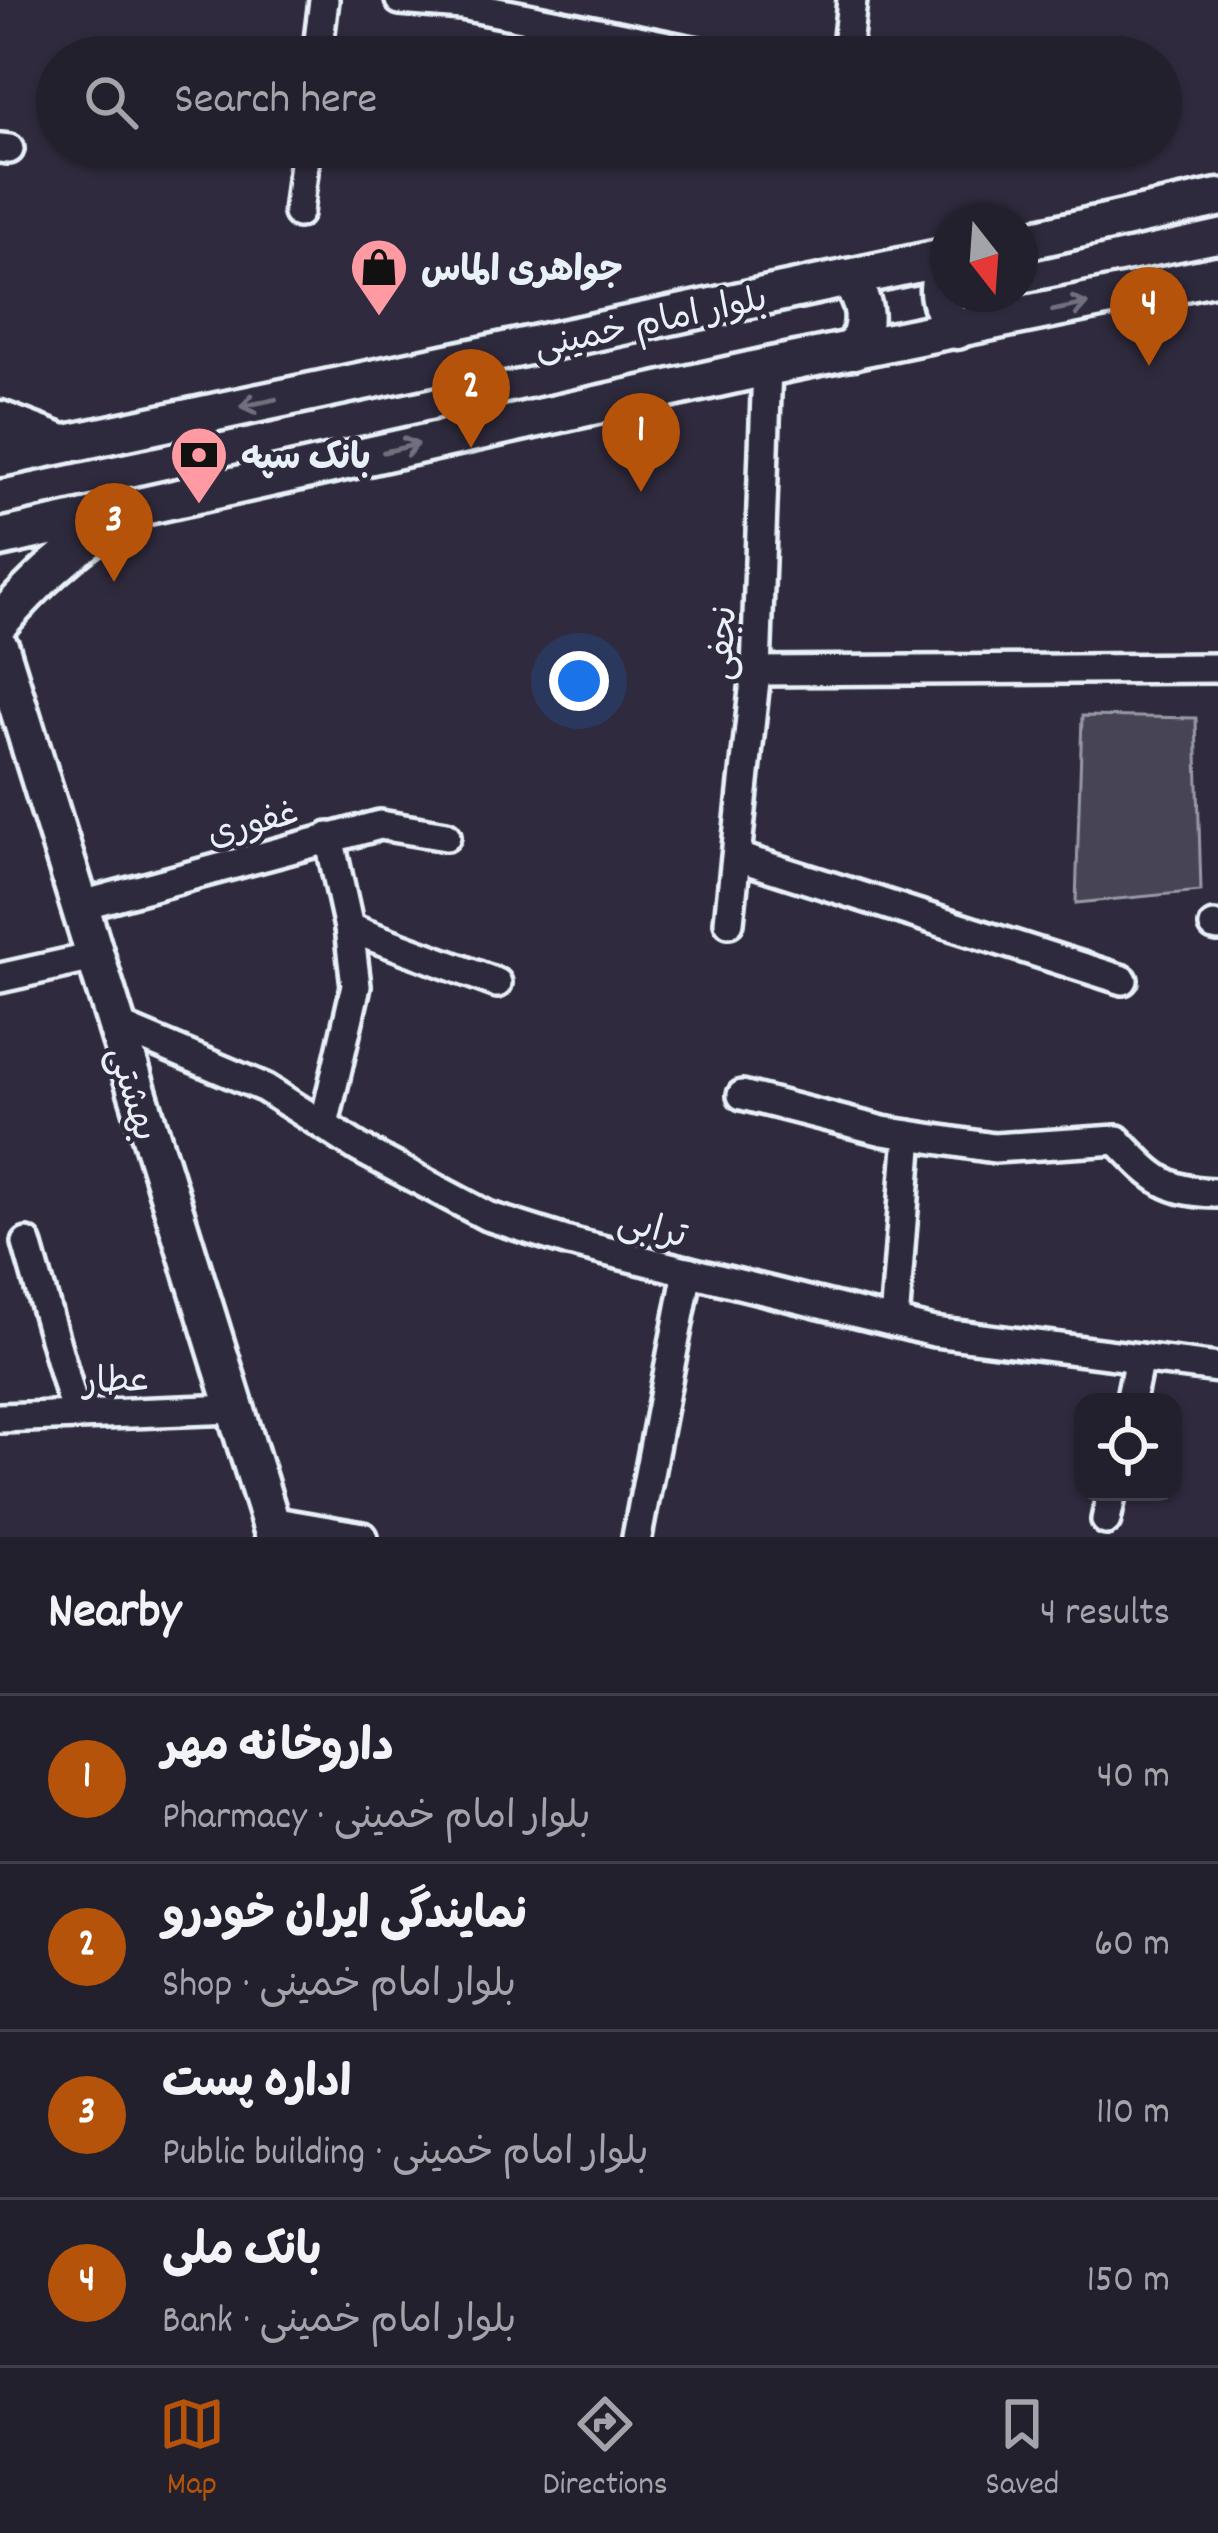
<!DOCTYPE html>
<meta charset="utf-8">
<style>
body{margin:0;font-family:Dekko,"Playpen Sans Arabic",sans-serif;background:#2f2d3a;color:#f1f3f6}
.controls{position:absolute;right:36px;bottom:36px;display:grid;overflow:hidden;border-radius:24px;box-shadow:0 3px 9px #0004}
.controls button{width:108px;height:108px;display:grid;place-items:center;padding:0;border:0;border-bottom:3px solid #403e4a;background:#23202e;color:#f1f3f6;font:60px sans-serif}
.compass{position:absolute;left:930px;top:204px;width:108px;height:108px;border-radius:50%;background:#23202e;box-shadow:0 3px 9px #0004;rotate:163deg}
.you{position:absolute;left:579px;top:681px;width:42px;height:42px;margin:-30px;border:9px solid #fff;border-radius:50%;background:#1a73e8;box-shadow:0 0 0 18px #1a73e833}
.badge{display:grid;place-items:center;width:78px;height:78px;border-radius:50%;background:#b45309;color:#fff;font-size:39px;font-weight:700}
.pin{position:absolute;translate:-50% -99px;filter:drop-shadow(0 3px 6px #0008)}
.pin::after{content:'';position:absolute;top:63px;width:42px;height:36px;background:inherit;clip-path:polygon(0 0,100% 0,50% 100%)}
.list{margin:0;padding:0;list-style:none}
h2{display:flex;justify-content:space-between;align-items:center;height:156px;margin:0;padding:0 48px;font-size:51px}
h2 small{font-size:39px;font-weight:400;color:#a3a3aa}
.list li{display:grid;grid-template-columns:78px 1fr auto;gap:36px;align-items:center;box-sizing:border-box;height:168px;padding:0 48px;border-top:3px solid #403e4a}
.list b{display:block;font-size:45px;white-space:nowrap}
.list p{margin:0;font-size:39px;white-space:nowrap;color:#a3a3aa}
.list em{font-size:39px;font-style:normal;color:#a3a3aa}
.icon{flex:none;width:66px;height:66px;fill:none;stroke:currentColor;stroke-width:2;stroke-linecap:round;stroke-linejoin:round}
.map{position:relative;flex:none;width:1218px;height:1537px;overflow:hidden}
.search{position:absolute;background:#23202e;box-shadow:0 3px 9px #0004;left:36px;right:36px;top:36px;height:132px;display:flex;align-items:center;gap:30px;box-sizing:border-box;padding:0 42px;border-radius:66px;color:#a3a3aa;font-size:45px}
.sheet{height:828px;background:#23202e}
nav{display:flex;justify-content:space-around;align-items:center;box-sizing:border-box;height:168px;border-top:3px solid #403e4a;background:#23202e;font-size:33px;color:#a3a3aa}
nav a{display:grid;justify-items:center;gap:6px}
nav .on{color:#b45309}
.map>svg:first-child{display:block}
</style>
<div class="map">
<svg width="1218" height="1537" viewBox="0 0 1218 1537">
<rect width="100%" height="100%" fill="#2f2a3d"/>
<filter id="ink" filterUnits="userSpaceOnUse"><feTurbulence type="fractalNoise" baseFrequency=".00833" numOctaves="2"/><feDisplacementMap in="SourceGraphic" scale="24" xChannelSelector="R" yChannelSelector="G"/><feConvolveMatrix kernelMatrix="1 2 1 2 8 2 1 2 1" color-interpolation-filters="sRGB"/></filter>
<g filter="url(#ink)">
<path fill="#464455" stroke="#979aa6" stroke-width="3" d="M1082 716 1196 718 1201 891 1076 903Z"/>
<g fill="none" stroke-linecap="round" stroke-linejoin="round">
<defs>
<g id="minor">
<path d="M400 0 462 5 723 57"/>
<path d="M317 57 324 0"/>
<path d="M846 57 852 0"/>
<path d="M0 148 9 149"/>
<path d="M298 213 306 147"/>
<path d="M756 671 1218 668"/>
<path d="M738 857 1123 980"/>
<path d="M78 906 380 825 446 836"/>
<path d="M729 922 756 671 767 367"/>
<path d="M1214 926 1218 927"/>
<path d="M349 928 497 983"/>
<path d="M0 978 94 957"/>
<path d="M114 1024 265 1088 359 1148 487 1216 569 1242 934 1332 1218 1368"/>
<path d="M742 1095 883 1131 994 1148 1117 1140C1152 1176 1165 1193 1218 1193"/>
<path d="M324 1125 356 986 349 928 329 837"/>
<path d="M27 1243 76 1415"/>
<path d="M894 1322 909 1135"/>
<path d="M1130 1402 1139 1358"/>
<path d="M0 1418 235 1409"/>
<path d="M1106 1520 1112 1492"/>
<path d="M270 1521 363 1537"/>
<path d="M637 1537 688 1271"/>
</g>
<g id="major">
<path d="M1020 242 1218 198"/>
<path d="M948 259C933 285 937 307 957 330"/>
<path d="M847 278C867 302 869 324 854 350"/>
<path d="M0 420 63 444"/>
<path d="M0 458 948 257"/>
<path d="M0 538 767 367 1218 275"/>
<path d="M0 622C35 582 69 550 114 522"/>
<path d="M0 648 275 1537"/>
</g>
</defs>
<use href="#minor" stroke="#e8f1f8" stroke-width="36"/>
<use href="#major" stroke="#e8f1f8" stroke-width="45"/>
<use href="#minor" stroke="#2f2a3d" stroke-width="27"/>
<use href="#major" stroke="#2f2a3d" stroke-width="36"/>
</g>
<defs><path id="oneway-shaft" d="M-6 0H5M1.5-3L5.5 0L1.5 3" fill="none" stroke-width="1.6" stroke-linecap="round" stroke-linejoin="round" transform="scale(3)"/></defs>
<g stroke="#70707e">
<use href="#oneway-shaft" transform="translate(1070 307) rotate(-12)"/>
<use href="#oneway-shaft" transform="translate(258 403) rotate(168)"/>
<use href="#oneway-shaft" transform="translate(401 448) rotate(-13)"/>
</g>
</g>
<defs>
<symbol id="shop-pin" viewBox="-11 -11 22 30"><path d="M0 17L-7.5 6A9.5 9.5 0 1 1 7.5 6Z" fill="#ff9aa2" stroke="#2f2a3d"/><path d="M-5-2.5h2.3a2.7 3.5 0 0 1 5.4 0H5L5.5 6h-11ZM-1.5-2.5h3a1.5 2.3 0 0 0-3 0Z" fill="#111"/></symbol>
<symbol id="bank-pin" viewBox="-11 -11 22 30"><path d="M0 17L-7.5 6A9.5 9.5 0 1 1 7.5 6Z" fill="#ff9aa2" stroke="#2f2a3d"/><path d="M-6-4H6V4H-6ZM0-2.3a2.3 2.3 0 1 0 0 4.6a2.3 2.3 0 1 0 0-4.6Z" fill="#111"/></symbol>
</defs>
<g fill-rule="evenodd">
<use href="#shop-pin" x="346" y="234" width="66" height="90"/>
<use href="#bank-pin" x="166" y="422" width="66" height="90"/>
</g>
<g text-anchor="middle" stroke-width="9" stroke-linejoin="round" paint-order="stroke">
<g font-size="36" font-weight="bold" fill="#e8f1f8" stroke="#2f2a3d" text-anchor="start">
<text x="421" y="280">جواهری الماس</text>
<text x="241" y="468">بانک سپه</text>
</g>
<g font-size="36" fill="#e8f1f8" stroke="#2f2a3d">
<text transform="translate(650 320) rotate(-12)" y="13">بلوار امام خمینی</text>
<text transform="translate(720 643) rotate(-87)" y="13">نجفی</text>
<text transform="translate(252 821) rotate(-15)" y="13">غفوری</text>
<text transform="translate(135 1093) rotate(73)" y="13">بهشتی</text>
<text transform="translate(653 1226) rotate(14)" y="13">ترابی</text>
<text transform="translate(116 1378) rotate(-2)" y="13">عطار</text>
</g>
</g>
</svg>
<div class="controls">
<button><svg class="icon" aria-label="locate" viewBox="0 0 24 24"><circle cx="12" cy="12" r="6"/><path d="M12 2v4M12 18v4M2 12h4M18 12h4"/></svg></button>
</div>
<svg class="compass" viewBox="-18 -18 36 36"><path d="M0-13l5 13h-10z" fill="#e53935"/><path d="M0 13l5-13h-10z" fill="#a3a3aa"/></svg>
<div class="you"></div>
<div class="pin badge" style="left:641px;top:492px">1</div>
<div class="pin badge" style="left:471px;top:448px">2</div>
<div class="pin badge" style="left:114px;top:582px">3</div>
<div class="pin badge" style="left:1149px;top:366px">4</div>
<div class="search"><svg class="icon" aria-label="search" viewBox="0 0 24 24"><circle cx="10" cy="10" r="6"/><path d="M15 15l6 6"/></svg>Search here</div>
</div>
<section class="sheet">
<h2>Nearby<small>4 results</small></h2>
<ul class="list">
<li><span class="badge">1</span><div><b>داروخانه مهر</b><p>Pharmacy · بلوار امام خمینی</p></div><em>40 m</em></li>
<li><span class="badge">2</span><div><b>نمایندگی ایران خودرو</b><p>Shop · بلوار امام خمینی</p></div><em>60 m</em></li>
<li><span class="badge">3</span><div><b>اداره پست</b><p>Public building · بلوار امام خمینی</p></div><em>110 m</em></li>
<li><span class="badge">4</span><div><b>بانک ملی</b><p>Bank · بلوار امام خمینی</p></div><em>150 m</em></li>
</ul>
</section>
<nav>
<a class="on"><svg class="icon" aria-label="map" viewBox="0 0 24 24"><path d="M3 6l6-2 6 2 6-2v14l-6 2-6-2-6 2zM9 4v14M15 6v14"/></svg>Map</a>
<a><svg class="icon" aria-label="directions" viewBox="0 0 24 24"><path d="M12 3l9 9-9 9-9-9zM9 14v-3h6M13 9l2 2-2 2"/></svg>Directions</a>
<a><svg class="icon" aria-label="saved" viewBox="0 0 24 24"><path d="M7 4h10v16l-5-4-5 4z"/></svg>Saved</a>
</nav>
